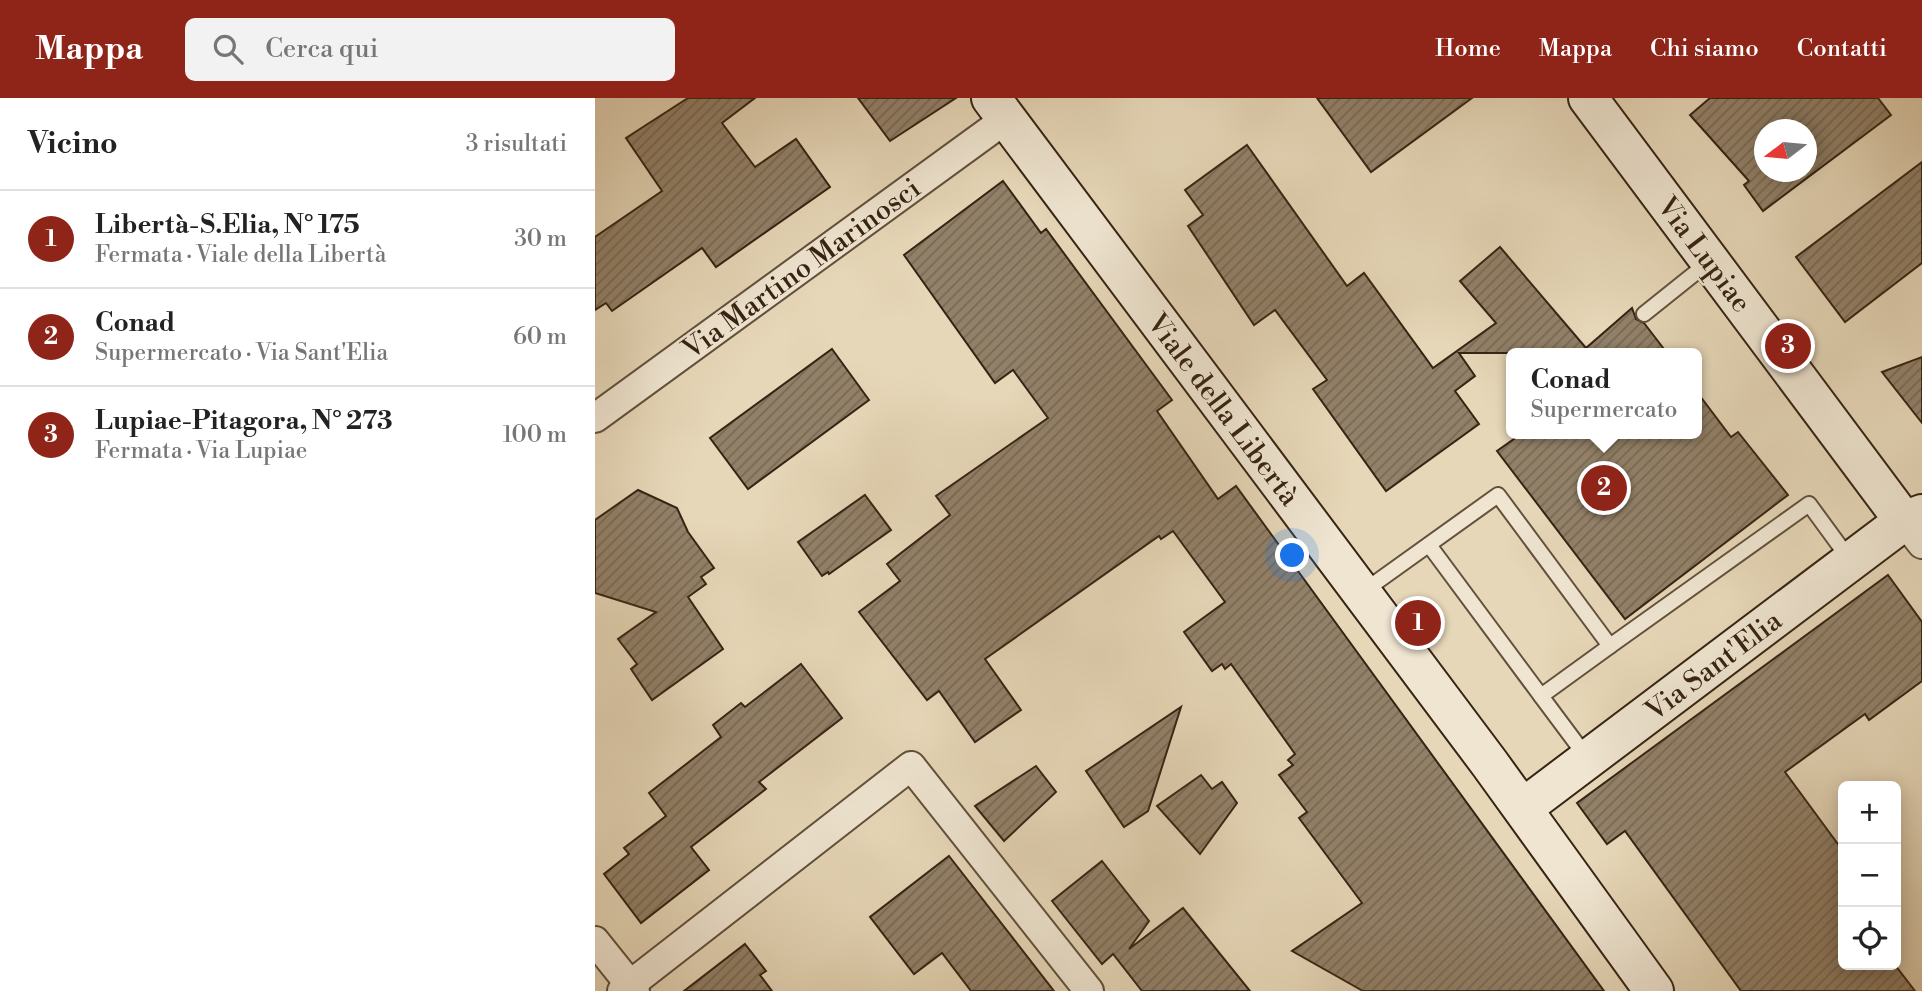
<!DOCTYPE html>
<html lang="it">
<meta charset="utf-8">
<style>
body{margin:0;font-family:"Libre Bodoni",serif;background:#f2f2f2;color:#222}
.controls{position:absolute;right:21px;bottom:21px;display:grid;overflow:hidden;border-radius:10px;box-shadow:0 4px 18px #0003}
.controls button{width:63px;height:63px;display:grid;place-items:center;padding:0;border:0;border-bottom:2px solid #e0e0e0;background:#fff;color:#222;font:35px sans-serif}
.compass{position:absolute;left:1159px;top:21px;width:63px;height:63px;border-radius:50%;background:#fff;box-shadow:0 4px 18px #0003;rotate:254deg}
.you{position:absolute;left:698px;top:458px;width:24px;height:24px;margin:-18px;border:5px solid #fff;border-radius:50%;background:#1a73e8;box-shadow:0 0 0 10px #1a73e833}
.badge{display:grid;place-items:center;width:46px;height:46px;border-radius:50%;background:#8f2418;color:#fff;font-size:23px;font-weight:700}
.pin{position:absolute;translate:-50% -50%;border:4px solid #fff;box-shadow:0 2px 7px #0006}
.popup{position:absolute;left:911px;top:250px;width:196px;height:91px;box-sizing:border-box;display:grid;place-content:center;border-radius:10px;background:#fff;filter:drop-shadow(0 2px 5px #0005);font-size:23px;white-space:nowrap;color:#767676}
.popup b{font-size:26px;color:#222}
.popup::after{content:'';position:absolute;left:50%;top:100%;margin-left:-14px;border:14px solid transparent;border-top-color:#fff}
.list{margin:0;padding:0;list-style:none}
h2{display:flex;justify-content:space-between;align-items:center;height:91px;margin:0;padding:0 28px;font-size:30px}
h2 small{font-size:23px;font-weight:400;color:#767676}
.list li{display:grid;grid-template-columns:46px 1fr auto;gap:21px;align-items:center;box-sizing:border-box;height:98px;padding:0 28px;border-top:2px solid #e0e0e0}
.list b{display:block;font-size:26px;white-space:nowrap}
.list p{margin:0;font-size:23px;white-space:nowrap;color:#767676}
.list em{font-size:23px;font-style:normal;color:#767676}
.icon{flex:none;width:38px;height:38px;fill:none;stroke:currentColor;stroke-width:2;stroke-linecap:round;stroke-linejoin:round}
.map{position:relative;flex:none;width:1327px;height:893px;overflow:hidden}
header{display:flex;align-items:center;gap:42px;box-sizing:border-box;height:98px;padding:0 35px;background:#8f2418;color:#fff}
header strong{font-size:33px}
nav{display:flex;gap:38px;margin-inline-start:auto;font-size:24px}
.search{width:490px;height:63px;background:#f2f2f2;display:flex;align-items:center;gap:18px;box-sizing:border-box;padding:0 24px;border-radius:10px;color:#767676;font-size:26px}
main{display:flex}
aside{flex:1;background:#fff}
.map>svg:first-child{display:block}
</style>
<header>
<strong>Mappa</strong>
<div class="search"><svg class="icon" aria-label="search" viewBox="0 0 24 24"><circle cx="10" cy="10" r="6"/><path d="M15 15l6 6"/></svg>Cerca qui</div>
<nav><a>Home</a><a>Mappa</a><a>Chi siamo</a><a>Contatti</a></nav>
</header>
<main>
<aside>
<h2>Vicino<small>3 risultati</small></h2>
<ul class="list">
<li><span class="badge">1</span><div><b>Libertà-S.Elia, N° 175</b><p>Fermata · Viale della Libertà</p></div><em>30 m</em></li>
<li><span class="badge">2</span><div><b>Conad</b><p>Supermercato · Via Sant'Elia</p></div><em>60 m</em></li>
<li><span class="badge">3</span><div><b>Lupiae-Pitagora, N° 273</b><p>Fermata · Via Lupiae</p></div><em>100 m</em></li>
</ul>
</aside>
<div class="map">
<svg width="1327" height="893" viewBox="0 0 1327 893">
<defs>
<pattern id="building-hatch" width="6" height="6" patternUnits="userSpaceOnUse" patternTransform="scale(1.75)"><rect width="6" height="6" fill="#928169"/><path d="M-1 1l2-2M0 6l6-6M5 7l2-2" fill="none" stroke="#786955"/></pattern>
</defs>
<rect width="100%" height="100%" fill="#e6d7b8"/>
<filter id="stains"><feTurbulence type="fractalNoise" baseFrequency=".00286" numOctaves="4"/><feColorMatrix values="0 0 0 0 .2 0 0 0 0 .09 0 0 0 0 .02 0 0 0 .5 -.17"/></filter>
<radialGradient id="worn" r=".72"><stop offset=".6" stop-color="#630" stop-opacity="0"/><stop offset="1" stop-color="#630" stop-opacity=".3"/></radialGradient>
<g fill="url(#building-hatch)" stroke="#362313" stroke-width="2" fill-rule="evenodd">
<path d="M93 0H160L127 25 160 69 201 41 235 89 121 169 107 150 17 213 11 205 0 212V139L67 93 31 40Z"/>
<path d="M263 0H361L295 43Z"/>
<path d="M722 0H877L776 74Z"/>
<path d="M1115 0H1283L1296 17 1168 113 1149 87 1154 83 1095 17ZM1170 32H1212V74H1170Z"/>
<path d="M652 47 752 188 769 175 838 270 901 225 865 183 905 149 991 250 1037 210 1041 221 1049 225 1072 255H864L880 278 860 293 884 326 791 393 718 291 732 282 680 212 659 227 593 128 608 117 590 92Z"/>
<path d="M1327 64V165L1250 224 1201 159Z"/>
<path d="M408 83 446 135 451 131 577 302 562 313 623 401 641 388 1009 893H768L697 853 767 805 704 720 712 714 684 677 698 667 693 662 700 656 636 566 630 571 627 566 617 573 589 534 630 504 578 433 566 441 564 438 390 561 426 612 380 644 344 593 332 602 264 514 305 483 292 466 355 417 341 398 453 320 418 272 400 285 309 157Z"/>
<path d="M237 251 274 302 153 391 115 340Z"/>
<path d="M1327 259V325L1287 274Z"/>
<path d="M1102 294 1136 339 1143 334 1193 397 1030 521 902 353 926 336H1102Z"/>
<path d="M43 392 82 410 93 434 119 470 106 479 111 486 93 499 128 551 57 602 36 571 42 566 23 541 61 514 0 495V422Z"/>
<path d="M270 397 296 432 234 476 233 474 227 478 203 444Z"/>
<path d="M1293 477 1327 524V583L1274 622 1270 616 1190 674 1248 753V867H1300L1320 893H1146L1030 733 1012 746 982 705Z"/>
<path d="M206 566 247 620 164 684 171 691 96 749 114 772 46 825 9 776 34 756 29 750 71 718 54 695 126 639 118 627 146 605 150 609Z"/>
<path d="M586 609 553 713 529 729 491 673Z"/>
<path d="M441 668 461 694 409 743 380 708Z"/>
<path d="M606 677 617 691 627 684 642 705 605 756 562 708Z"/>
<path d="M354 758 459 893H376L347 855 319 876 275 819Z"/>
<path d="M507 763 554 823 534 851 588 810 655 893H547L518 856 507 866 457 803Z"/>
<path d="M150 846 171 873 165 877 177 893H89Z"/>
</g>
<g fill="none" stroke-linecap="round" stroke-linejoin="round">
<defs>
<g id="lane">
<path d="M1049 216 1114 164"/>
<path d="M769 493 903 397 1015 548 946 598 834 447"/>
<path d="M1015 548 1214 406 1255 462"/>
<path d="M946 598 993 661"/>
</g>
<g id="street">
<path d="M0 320 411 21"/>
<path d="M1309 423 1327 446"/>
<path d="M0 843 40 893"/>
<path d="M27 893 316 668 494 893"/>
</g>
<g id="secondary">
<path d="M396 0 895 666 1059 893"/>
<path d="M993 0 1309 423"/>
<path d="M928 710 1309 423 1327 416"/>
</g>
</defs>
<use href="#lane" stroke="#62503c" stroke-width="18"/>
<use href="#street" stroke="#62503c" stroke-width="32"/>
<use href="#secondary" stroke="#362313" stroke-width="42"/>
<use href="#lane" stroke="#efe5d1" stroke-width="14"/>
<use href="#street" stroke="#efe5d1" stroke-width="28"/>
<use href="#secondary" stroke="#efe5d1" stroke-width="38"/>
</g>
<g text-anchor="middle" stroke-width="5" stroke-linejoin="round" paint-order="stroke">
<g font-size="28" fill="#362313" stroke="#efe5d1">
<text transform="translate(1110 156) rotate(53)" y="10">Via Lupiae</text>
<text transform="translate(206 170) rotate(-36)" y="10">Via Martino Marinosci</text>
<text transform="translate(629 311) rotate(53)" y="10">Viale della Libertà</text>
<text transform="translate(1118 567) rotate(-37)" y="10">Via Sant'Elia</text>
</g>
</g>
<rect width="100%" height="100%" filter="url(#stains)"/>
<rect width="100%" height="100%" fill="url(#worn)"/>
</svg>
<div class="controls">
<button>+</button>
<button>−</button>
<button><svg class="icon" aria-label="locate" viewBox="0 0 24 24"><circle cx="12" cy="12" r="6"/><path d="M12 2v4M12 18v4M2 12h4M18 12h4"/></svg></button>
</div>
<svg class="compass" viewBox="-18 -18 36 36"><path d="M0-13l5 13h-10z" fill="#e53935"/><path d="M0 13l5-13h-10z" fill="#767676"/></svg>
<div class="you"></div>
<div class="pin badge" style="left:823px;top:525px">1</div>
<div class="pin badge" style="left:1009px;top:390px">2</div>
<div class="popup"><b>Conad</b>Supermercato</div>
<div class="pin badge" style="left:1193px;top:248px">3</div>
</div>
</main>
